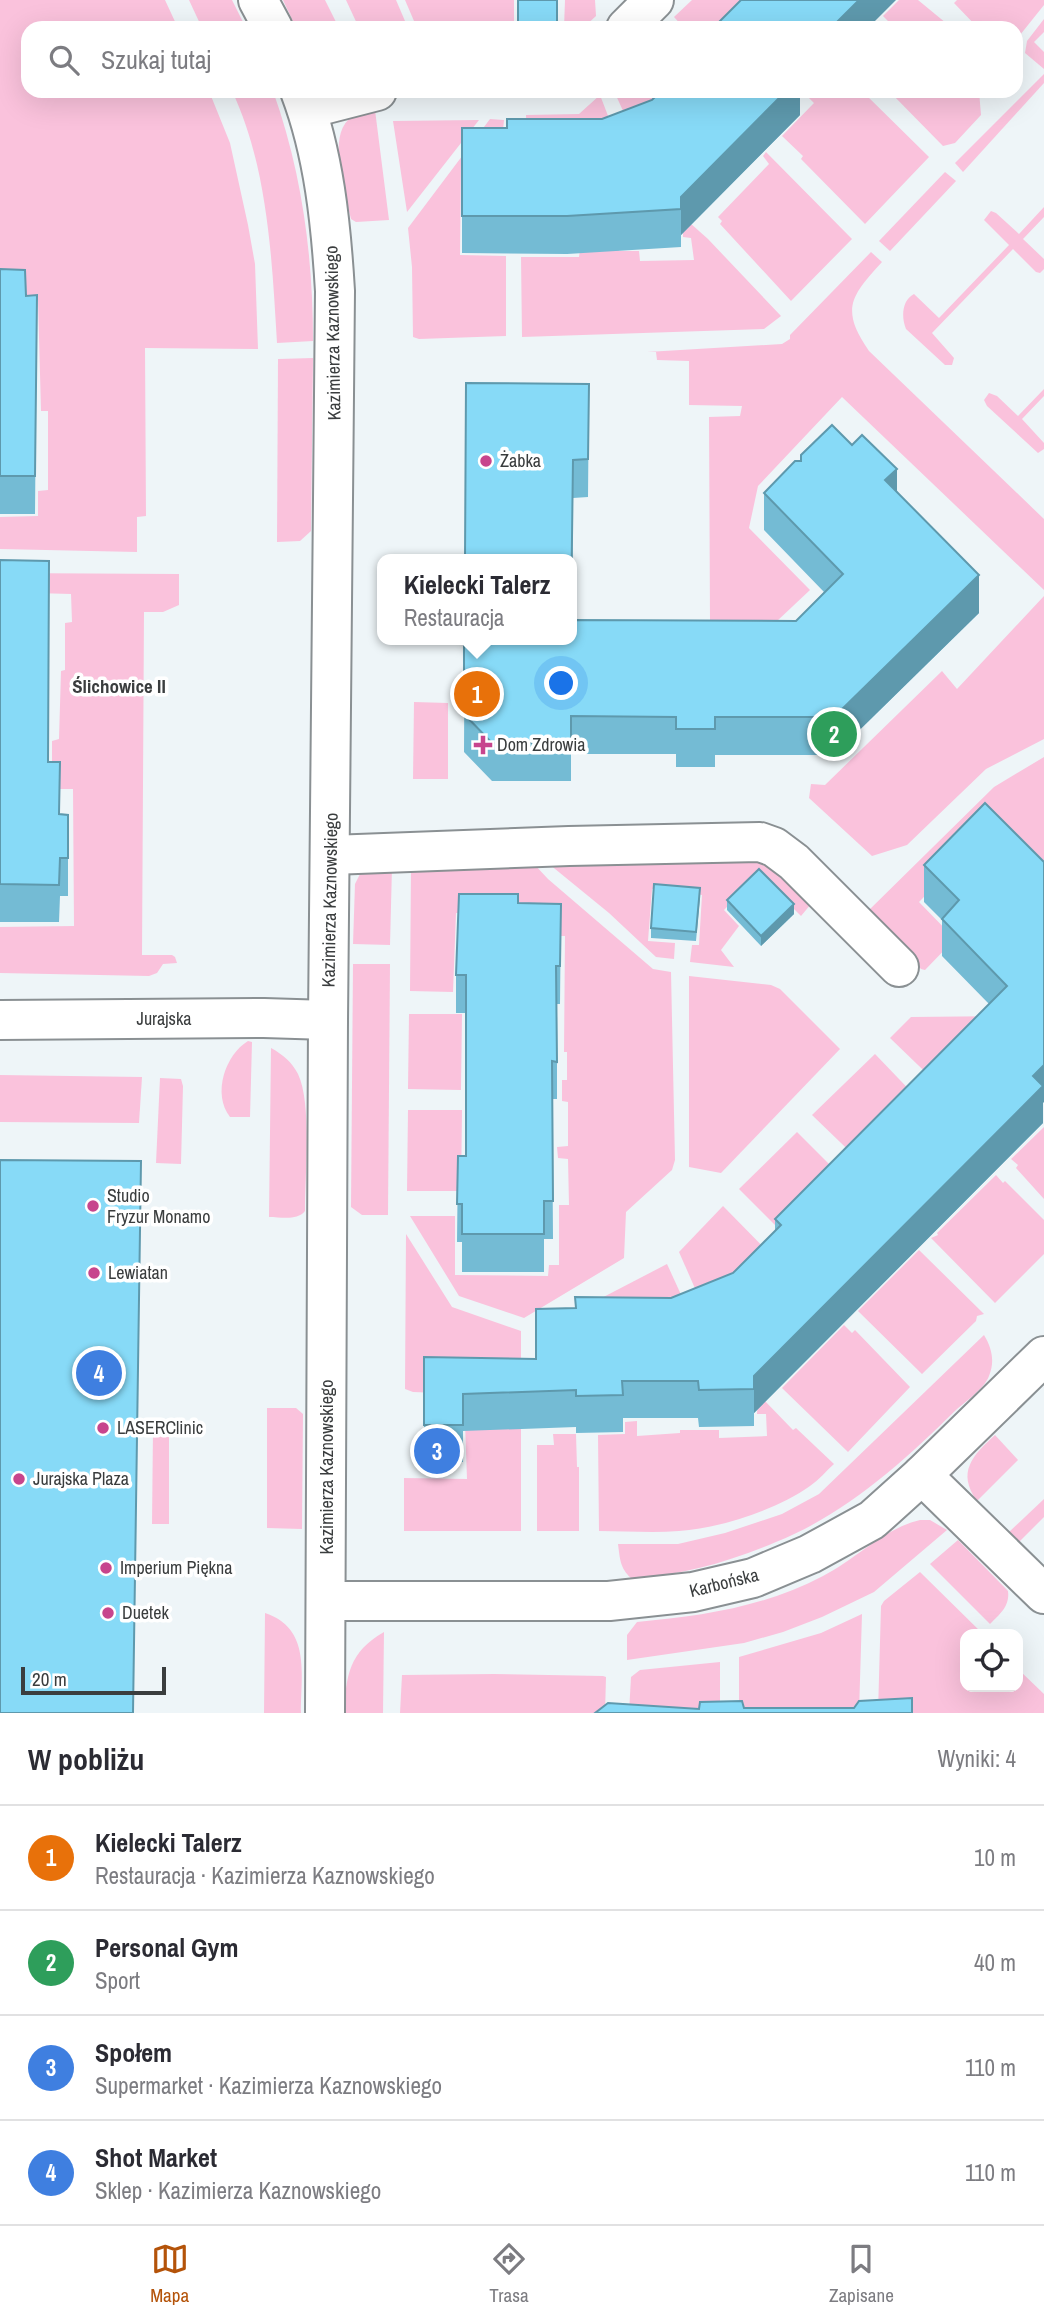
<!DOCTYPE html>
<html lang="pl">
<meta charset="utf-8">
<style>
body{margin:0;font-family:"Archivo Narrow",sans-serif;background:#f7f7f7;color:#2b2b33}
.controls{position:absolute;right:21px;bottom:21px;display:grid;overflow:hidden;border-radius:14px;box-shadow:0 7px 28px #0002}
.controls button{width:63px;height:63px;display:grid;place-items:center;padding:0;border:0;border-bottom:2px solid #e1e1e2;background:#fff;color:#2b2b33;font:35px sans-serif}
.scale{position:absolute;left:21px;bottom:18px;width:145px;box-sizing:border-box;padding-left:7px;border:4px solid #3a3d3e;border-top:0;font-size:19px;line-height:24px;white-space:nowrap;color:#3a3d3e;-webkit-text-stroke:5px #fff;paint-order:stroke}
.you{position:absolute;left:562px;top:684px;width:24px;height:24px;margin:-18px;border:5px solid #fff;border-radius:50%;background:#1a73e8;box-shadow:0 0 0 10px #1a73e833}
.badge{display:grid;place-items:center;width:46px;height:46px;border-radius:50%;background:#b45309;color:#fff;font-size:23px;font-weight:700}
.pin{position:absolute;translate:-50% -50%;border:4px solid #fff;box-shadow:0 2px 7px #0006}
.popup{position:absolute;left:377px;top:554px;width:200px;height:91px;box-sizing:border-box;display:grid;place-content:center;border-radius:14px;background:#fff;filter:drop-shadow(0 2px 5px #0005);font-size:23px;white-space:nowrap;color:#7c7c81}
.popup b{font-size:26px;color:#2b2b33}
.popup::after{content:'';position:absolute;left:50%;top:100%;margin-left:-14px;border:14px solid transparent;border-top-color:#fff}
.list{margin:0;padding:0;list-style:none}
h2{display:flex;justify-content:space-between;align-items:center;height:91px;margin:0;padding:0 28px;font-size:30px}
h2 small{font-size:23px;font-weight:400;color:#7c7c81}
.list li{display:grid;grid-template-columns:46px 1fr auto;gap:21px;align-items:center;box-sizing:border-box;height:105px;padding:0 28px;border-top:2px solid #e1e1e2}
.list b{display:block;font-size:26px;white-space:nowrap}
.list p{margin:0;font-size:23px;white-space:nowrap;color:#7c7c81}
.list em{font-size:23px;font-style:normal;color:#7c7c81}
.icon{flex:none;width:38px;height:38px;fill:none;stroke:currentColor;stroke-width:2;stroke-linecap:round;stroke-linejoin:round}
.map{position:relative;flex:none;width:1044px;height:1713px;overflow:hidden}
.search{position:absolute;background:#fff;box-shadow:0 7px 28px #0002;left:21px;right:21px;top:21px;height:77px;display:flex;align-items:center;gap:18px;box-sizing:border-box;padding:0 24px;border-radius:21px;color:#7c7c81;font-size:26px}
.sheet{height:511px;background:#fff}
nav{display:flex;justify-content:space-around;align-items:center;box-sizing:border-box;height:98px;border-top:2px solid #e1e1e2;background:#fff;font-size:19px;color:#7c7c81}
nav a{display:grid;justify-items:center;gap:4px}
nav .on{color:#b45309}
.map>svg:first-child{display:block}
</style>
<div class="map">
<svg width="1044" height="1713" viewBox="0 0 1044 1713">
<rect width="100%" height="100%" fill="#eef5f8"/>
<g fill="#fac2dc">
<path d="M0 0H165L178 28H28V91H209L230 143 248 225 255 264 258 349 145 348 146 516 137 517V552L0 549V517L38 516V491L48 490V411H41L38 300 0 299Z"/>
<path d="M189 0H232L246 28H202Z"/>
<path d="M283 0H325L339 28H296Z"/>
<path d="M346 0H396L408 28H359Z"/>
<path d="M405 0H514V28H417Z"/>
<path d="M565 0H595L596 16 583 28H564Z"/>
<path d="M692 0H762L745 28H684L674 17Z"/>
<path d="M899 0H918L952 28H889L892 25 883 16Z"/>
<path d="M957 0H1044V5L1016 40V28H978L954 3Z"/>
<path d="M1044 19V32L1034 42 1044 52V69L1025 53 1027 41Z"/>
<path d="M1044 74V83L963 172 955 163Z"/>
<path d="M232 91H273C302 172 313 256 313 341L277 343C272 260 268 167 232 91Z"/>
<path d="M614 91H695L639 146Z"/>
<path d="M808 91H854L860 96 863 92 929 157 865 224 801 159 803 156 782 136 814 103 805 94Z"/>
<path d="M889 91H979L981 115 955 143 943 146Z"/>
<path d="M600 95 620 147 527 150 526 115 579 114Z"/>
<path d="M375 110 389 220 356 222 351 219 349 211C345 187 328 138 349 119 356 113 366 112 375 110Z"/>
<path d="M490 119 504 120 500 163H461L460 255 506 256V336L419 339 413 337 412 267 408 228Z"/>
<path d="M479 120 407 212 393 121Z"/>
<path d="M766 152 852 239 791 301 720 224 722 221 718 217 769 164 763 156Z"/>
<path d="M945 172 956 181 890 251 879 241Z"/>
<path d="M1044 207V217L1023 239 1044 259V269L1040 273 1036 272 1013 249 932 333 954 358 952 365H945L906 329C901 317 902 300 914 294L939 318 1009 245 984 220 991 211 996 213 1019 234Z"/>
<path d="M690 223 708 239 781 316 764 329 522 337 521 257H579L581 243 618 242 619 251H639L640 261 694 260 691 238 683 237V229Z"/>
<path d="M871 252 882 262C851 296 840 309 869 351L1044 519V590L842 397 758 486 749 528 810 590 776 622 710 621 709 417 740 416 742 406 689 405V361L657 360 656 352H647L782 344 790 339V335Z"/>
<path d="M313 358 311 531 300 541 277 542 278 359Z"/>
<path d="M1044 389V396L1022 419 1044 443V449L1038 453 987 406 984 400 989 393 997 396 1018 416Z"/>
<path d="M0 573 179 574V605L163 612H144L142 955H172L175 957 177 963 163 964 157 973 149 976 0 973V927L74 926 73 789H58L60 762H52V741L59 739 61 671 65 670V623L72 622 71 594 0 592Z"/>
<path d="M1044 596V739L986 769 907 845 872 856 809 798 811 784 825 785 942 671 957 689Z"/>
<path d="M414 702 448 703V779H413Z"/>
<path d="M1044 757V894L985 835 919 902 955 939 925 970 921 969 867 912 994 787Z"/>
<path d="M747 857 768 867 811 904 801 916 759 874 724 910 739 926 721 950 734 967 690 962 692 945H699L702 895 652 889 648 941 675 943 674 959 656 957 609 913 549 864Z"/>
<path d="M534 864 548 879 653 969 671 972 675 1160 672 1170 626 1212 624 1258 524 1318 459 1296 410 1216H455V1275L548 1276 549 1265H559V1205H569L568 1159 558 1158 557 1147 568 1146V1102L562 1101V1080H567V1052H564L565 936H559L510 913H456L453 992 410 991 411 867Z"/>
<path d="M392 867 390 945 353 944 355 884 361 872Z"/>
<path d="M353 964H390L388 1215H362L351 1207Z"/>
<path d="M689 976 771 985 780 989 840 1049 721 1173 689 1167Z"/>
<path d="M409 1014H462L461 1090 408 1089Z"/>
<path d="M1010 1016 946 1092 890 1038 911 1017Z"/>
<path d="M248 1041 252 1042 250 1117H230C212 1094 225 1055 248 1041Z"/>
<path d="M271 1048C282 1054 292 1062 298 1074 312 1103 305 1176 305 1211 297 1221 281 1217 269 1217Z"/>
<path d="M875 1054 922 1103 868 1169 812 1115Z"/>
<path d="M0 1075 142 1077 139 1123 0 1122Z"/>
<path d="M160 1078 181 1079 183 1086 181 1164 156 1163Z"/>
<path d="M408 1110H462L461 1191H407Z"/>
<path d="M1044 1127V1199L1016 1168 1018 1165 1011 1159Z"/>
<path d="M797 1132 846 1181 788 1238 739 1189Z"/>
<path d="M996 1175 1003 1183 1005 1181 1044 1220V1254L995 1303 931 1238 938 1235 937 1233Z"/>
<path d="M723 1206 777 1261 712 1327 679 1252Z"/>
<path d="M406 1234 452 1307 521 1331V1531H404V1478L467 1479 464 1394 413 1392 405 1389Z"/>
<path d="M919 1250 984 1314 977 1316 976 1321 922 1374 858 1311Z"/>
<path d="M667 1264 699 1334 590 1304Z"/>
<path d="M844 1325 852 1333 855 1330 910 1387 848 1452 782 1388Z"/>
<path d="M984 1335C992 1348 995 1362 989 1376 984 1389 966 1401 956 1410 903 1462 846 1514 776 1542 731 1561 681 1576 631 1578 620 1568 620 1559 618 1544H678L725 1533 782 1514 819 1494Z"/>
<path d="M758 1394 793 1430 796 1428 834 1464C826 1471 819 1480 810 1486 776 1510 721 1528 679 1531 653 1533 625 1531 599 1531L598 1435 625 1434V1422L637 1421V1436L680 1433V1430H719V1438L767 1436 766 1414H757Z"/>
<path d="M267 1408H296L303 1414 302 1529 267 1528Z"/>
<path d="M153 1428H169V1524H152Z"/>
<path d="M553 1434H576L577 1467H579V1531H537V1445H554Z"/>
<path d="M995 1435 1018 1460 977 1501C956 1472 973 1455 995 1435Z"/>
<path d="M1044 1499V1517L1019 1542 1009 1532Z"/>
<path d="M920 1520H930L947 1530 874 1592 822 1617 783 1632 744 1643 627 1660V1635L637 1622C702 1616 764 1607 823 1576 856 1559 885 1528 920 1520Z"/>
<path d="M958 1540 1008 1591C1010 1606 1000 1614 990 1624L930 1564Z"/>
<path d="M920 1572 983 1634H965V1687H1018V1669L1044 1694V1713H878L881 1606 884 1601Z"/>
<path d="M265 1613C311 1628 301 1674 301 1713H264Z"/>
<path d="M862 1614 859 1713H739V1657L821 1633Z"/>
<path d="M384 1632 383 1713H344C346 1675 349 1652 384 1632Z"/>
<path d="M720 1662V1713H629L631 1677 640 1670Z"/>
<path d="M494 1674 603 1676 606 1677 605 1713H400L402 1675Z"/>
</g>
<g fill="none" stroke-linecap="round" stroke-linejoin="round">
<defs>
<g id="minor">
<path d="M258 0 273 28"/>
<path d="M626 28 654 0"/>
<path d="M300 91C324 154 331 224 335 291L328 1020 325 1713"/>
<path d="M307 109 377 91"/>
<path d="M331 855 569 846 760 842 774 847 794 862 899 967"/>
<path d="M0 1020 264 1018 328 1020"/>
<path d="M922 1475 1044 1594"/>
<path d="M327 1601H609L693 1592 753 1578 810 1554 872 1520 922 1475 1044 1356"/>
</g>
</defs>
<use href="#minor" stroke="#8a9093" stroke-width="42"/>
<use href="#minor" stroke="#fff" stroke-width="38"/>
</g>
<g fill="#74bbd4">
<rect x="518" y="0" width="39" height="28"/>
<path d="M661 91H806L800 96V115L681 235V247L567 254 462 253V128H507L602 119 652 100Z"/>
<path d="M0 269 26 296 37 295 35 514H0Z"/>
<path d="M589 384 588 497 573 498 572 620 796 621 824 592 764 530V493L897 491 979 613 834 755H715V767H676V754H571V781H492L464 752 465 559Z"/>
<path d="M0 560 60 814 68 815V896H60L59 922H0Z"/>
<path d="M985 803 1043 1103V1123L754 1413V1426L699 1427 698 1418H623V1432L576 1433V1427L463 1431V1462H424V1357L536 1359 575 1308 671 1298 733 1273 775 1231V1219L989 1004 942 956V920L924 902V865Z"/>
<path d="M700 897 696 941 651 938V928Z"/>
<path d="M727 900 794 914 761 946 727 910Z"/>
<path d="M518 903 561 904 560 1004H557V1099H552L553 1239H544V1272H462V1242H457L458 1156H466V1013H456V975Z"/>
</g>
<g fill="#5e99ad">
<path d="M859 0H896L868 28H831Z"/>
<path d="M786 91H806L800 96V115L681 235V247V197Z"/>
<path d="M897 469V506L885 480Z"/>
<path d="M979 575V613L834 755V717Z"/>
<path d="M794 904V914L761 946V936Z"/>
<path d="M1044 1065V1102L1043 1103V1123L754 1413V1376Z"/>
</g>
<g fill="#87daf7" stroke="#5e99ad" stroke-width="2">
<rect x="518" y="0" width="39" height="25"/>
<path d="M741 0H859L831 28H713Z"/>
<path d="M661 91H786L681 197V209L567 216H462V128H507V119H602L652 100Z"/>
<path d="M0 269 25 270 26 296 37 295 35 476H0Z"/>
<path d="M466 383 589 384 588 459 573 460 571 615V559H465Z"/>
<path d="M832 425 852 445 862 435 897 469 885 480 979 575 834 717H715V729H676V717L571 716V743H492L464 714V640H571V620L796 621 843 574 764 493 795 461H801V455Z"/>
<path d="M0 560 49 561 48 762H60L59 814 68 815V858H60L59 885 0 884Z"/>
<path d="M985 803 1044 862V1065L1033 1076 1043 1086 754 1376V1389L699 1390 698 1381H622L623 1395 576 1396V1390L463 1394V1425H424V1357L536 1359V1309L576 1308 575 1297 671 1298 733 1273 781 1225 775 1219 1007 986 942 919 959 900 924 865Z"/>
<path d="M759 869 794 904 761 936 727 900Z"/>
<path d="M654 884 700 888 696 932 651 928Z"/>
<path d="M459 894H518V903L561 904 560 966H556L557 1062 552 1061 553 1201H544V1234H462V1204H457L458 1156H466V975H456Z"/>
<path d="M0 1160 141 1161 133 1713H0Z"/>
<path d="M912 1698V1713H595L608 1703 699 1709 700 1702 742 1701 744 1708H854L859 1701Z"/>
</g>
<g fill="#c7458d" stroke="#fff" stroke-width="2.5">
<circle cx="486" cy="461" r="7"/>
<path d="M479.5 734.5h7v7h7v7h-7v7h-7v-7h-7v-7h7z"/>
<circle cx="93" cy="1206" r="7"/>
<circle cx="94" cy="1273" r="7"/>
<circle cx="103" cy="1428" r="7"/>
<circle cx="19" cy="1479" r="7"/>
<circle cx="106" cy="1568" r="7"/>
<circle cx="108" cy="1613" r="7"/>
</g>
<g text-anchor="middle" stroke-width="7" stroke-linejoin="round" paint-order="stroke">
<g font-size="18" fill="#3a3d3e" stroke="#fff">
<text transform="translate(333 333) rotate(-91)" y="6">Kazimierza Kaznowskiego</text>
<text transform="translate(330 900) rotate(-89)" y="6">Kazimierza Kaznowskiego</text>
<text x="164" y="1025">Jurajska</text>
<text transform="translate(327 1467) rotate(-90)" y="6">Kazimierza Kaznowskiego</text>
<text transform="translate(724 1583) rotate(-14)" y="6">Karbońska</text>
</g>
<g font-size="18" fill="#3a3d3e" stroke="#fff" text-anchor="start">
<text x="500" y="467">Żabka</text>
<text x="497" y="751">Dom Zdrowia</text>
<text x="107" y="1202">Studio<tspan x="107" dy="21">Fryzur Monamo</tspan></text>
<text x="108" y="1279">Lewiatan</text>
<text x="117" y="1434">LASERClinic</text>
<text x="33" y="1485">Jurajska Plaza</text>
<text x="120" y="1574">Imperium Piękna</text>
<text x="122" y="1619">Duetek</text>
</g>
<g font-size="19" font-weight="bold" fill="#3a3d3e" stroke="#fff">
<text x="119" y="693">Ślichowice II</text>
</g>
</g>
</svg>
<div class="controls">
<button><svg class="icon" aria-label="locate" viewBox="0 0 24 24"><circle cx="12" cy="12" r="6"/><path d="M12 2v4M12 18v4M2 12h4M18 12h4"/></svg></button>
</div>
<div class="scale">20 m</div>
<div class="you"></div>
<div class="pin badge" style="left:477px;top:694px;background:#e8710a">1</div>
<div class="popup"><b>Kielecki Talerz</b>Restauracja</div>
<div class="pin badge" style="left:834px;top:734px;background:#2e9e5b">2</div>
<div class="pin badge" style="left:437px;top:1451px;background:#3f7fe0">3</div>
<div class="pin badge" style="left:99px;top:1373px;background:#3f7fe0">4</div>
<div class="search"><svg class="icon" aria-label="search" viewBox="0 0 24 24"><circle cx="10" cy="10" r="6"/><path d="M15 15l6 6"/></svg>Szukaj tutaj</div>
</div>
<section class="sheet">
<h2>W pobliżu<small>Wyniki: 4</small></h2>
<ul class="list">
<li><span class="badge" style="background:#e8710a">1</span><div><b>Kielecki Talerz</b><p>Restauracja · Kazimierza Kaznowskiego</p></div><em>10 m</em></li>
<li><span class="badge" style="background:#2e9e5b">2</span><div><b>Personal Gym</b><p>Sport</p></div><em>40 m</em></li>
<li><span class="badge" style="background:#3f7fe0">3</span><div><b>Społem</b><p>Supermarket · Kazimierza Kaznowskiego</p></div><em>110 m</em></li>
<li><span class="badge" style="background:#3f7fe0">4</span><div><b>Shot Market</b><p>Sklep · Kazimierza Kaznowskiego</p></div><em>110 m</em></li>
</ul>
</section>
<nav>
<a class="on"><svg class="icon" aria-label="map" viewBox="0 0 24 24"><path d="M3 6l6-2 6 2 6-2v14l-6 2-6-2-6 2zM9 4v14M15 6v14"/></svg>Mapa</a>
<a><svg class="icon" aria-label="directions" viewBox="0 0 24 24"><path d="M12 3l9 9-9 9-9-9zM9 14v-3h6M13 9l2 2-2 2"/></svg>Trasa</a>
<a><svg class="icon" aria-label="saved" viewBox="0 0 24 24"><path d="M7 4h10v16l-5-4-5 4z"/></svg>Zapisane</a>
</nav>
